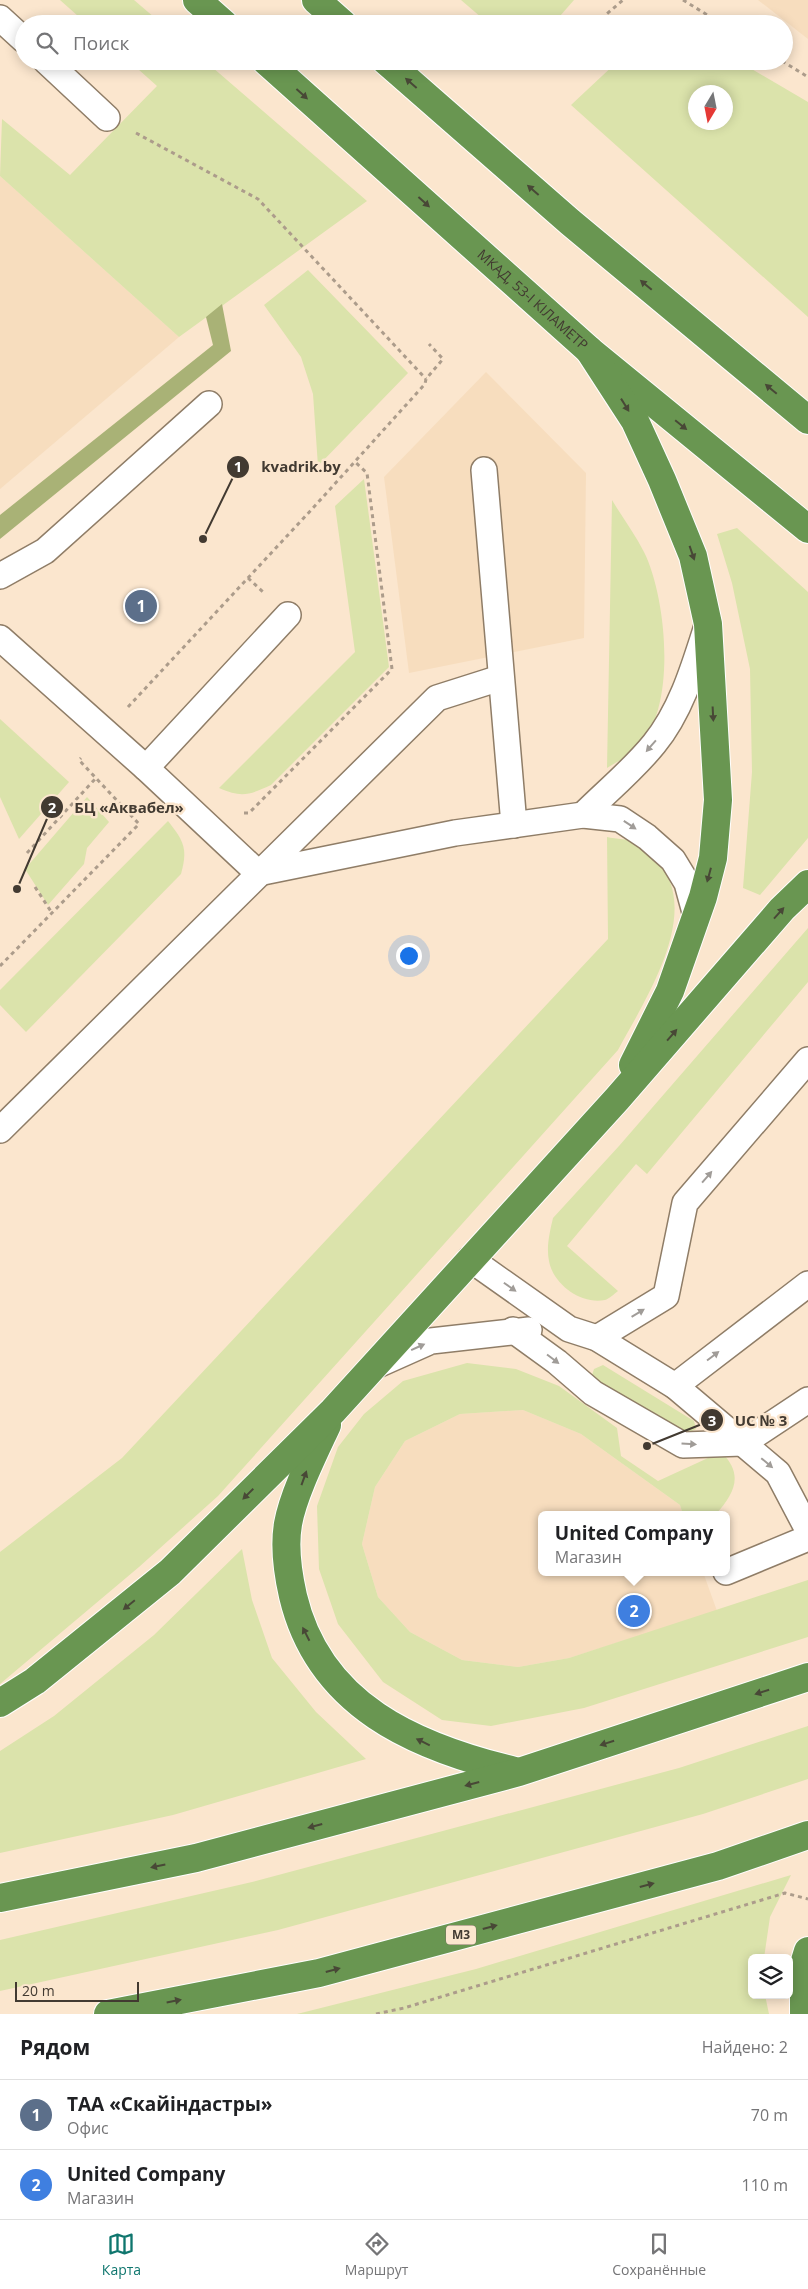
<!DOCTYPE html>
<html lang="ru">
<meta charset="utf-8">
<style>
body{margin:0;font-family:"Open Sans",sans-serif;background:#f2f2f2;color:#202124}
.controls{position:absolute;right:15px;bottom:15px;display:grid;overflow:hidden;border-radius:8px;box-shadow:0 2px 12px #0003}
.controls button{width:45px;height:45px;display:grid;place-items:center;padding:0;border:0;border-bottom:1px solid #e0e0e0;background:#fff;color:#202124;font:25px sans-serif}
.compass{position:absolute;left:688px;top:85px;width:45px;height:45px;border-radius:50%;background:#fff;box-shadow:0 2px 12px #0003;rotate:190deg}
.scale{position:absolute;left:15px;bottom:12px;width:124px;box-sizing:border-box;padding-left:5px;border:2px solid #423a31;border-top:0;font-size:14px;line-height:18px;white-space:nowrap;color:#423a31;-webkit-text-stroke:4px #fbe6ce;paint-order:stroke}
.you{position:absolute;left:408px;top:955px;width:18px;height:18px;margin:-12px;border:4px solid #fff;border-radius:50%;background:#1a73e8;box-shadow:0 0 0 8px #1a73e833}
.badge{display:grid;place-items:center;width:32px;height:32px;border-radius:50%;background:#0f766e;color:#fff;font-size:16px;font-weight:700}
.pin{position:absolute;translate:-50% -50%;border:2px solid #fff;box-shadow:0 1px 5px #0006}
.popup{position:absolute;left:538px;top:1511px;width:192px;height:65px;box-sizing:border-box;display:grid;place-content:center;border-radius:8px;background:#fff;filter:drop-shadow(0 1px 4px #0005);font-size:16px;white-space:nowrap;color:#757577}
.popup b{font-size:19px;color:#202124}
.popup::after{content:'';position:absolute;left:50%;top:100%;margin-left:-10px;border:10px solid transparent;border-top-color:#fff}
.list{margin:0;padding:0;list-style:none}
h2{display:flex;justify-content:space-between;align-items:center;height:65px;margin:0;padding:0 20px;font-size:21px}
h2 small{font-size:16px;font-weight:400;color:#757577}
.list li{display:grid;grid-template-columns:32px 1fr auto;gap:15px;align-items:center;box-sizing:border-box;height:70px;padding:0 20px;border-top:1px solid #e0e0e0}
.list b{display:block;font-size:19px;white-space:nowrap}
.list p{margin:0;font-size:16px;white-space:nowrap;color:#757577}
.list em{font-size:16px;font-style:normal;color:#757577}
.icon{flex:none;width:28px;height:28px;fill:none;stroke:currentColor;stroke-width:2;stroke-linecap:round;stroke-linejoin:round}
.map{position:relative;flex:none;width:808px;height:2014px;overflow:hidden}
.search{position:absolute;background:#fff;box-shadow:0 2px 12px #0003;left:15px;right:15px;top:15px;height:55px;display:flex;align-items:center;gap:12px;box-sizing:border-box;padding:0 18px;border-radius:28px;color:#757577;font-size:19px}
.sheet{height:205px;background:#fff}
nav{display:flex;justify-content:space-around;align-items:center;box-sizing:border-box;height:70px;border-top:1px solid #e0e0e0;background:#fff;font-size:14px;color:#757577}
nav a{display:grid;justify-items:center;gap:2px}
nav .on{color:#0f766e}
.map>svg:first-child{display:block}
</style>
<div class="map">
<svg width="808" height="2014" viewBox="0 0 808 2014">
<rect width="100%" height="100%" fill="#fbe6ce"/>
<g fill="#f7ddbe">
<path d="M758 0H808V39Z"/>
<path d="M0 176 179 337 0 489Z"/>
<path d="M486 372 586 473 584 638 409 673 384 477Z"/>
<path d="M523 1410 581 1434 680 1505 683 1515H542V1572H703L717 1611 569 1658 518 1667 462 1660 410 1632 378 1597 362 1544 375 1487 405 1441 460 1414Z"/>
</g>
<g fill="#dbe3ab" fill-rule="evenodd">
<path d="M60 0H134L162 24H87Z"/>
<path d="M461 0H574L553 24H489Z"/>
<path d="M129 61H205L367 201 179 337 0 176 2 119 70 175 157 86Z"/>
<path d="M618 61H738L808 102V317L571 105ZM696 92H726V122H696Z"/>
<path d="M308 270 408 373 318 466 313 394 301 357 264 305Z"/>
<path d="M364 479 389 667 271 785C249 795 242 798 219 788L355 652 335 506Z"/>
<path d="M612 500C622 517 635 534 644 552 667 598 678 712 636 749 628 757 616 762 607 768Z"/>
<path d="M737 528 808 592V838L760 895 743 888 752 772 750 669 732 583 717 534Z"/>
<path d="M0 719 69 782 19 839 0 797Z"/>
<path d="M87 797 109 822 87 848 84 864 48 905 25 869Z"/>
<path d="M168 821C184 841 188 849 181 874L26 1032 0 1005V990Z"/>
<path d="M607 837C616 839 629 839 638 843 643 845 649 854 654 858 707 908 644 1001 618 1050L218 1496 139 1567 0 1684V1552L122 1458 608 939Z"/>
<path d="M808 928V982L647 1174 636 1164 567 1246 618 1291C614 1294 609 1299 605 1300 581 1305 553 1284 549 1261 546 1247 550 1231 553 1218L619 1146Z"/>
<path d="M467 1363 516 1369 559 1386 617 1428 621 1456 658 1481 721 1452C744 1474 735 1493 716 1514L683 1515 680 1505 581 1434 523 1410 460 1414 405 1441 375 1487 362 1544 378 1597 410 1632 462 1660 518 1667 569 1658 808 1580V1637L584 1708 491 1726 442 1720 383 1682 338 1624 319 1569 317 1506 338 1447 364 1414 403 1381Z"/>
<path d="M603 1365 694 1421 696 1429 686 1434 596 1382 592 1375 594 1369Z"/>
<path d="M242 1549 252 1600 272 1658 316 1712 366 1759 173 1815 0 1853V1751L54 1716 154 1635Z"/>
<path d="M808 1726V1779L703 1814 278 1930 0 1991V1940L252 1882 679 1768Z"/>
<path d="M791 1875 770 1917 764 1958H752V1995H765L769 2014H297L476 1969Z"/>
</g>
<path fill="#a9b276" d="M222 304 231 351 0 539V515L213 345 206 317Z"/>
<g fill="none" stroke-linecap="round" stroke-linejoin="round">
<defs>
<g id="lane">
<path d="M0 18 24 40"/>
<path d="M46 61 107 118"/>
<path d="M484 470 514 825"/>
<path d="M0 576 45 551 209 404"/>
<path d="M0 638 146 768"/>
<path d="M583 815C606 792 633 770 654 744 681 711 694 667 707 626"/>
<path d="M258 873 455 833 583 815 620 819 647 837 673 860 687 883 696 916"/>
<path d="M258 873 146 768 288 615"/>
<path d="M0 1130 437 698 500 678"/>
<path d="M470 1259 569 1329 597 1338 675 1386 778 1473 808 1530"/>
<path d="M513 1330 557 1362 593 1393 683 1445 743 1443 808 1400"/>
<path d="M597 1338 666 1296 685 1203 808 1060"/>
<path d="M375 1366 431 1341 529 1330"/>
<path d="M675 1386 808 1284"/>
<path d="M726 1572 808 1538"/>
</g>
<g id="highway">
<path d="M197 0 224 24"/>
<path d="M316 0 343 24"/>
<path id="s1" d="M266 61 589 350 808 529"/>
<path d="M386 61 570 222 808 420"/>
<path d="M589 350 635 421 662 480 693 556 708 624 718 800 713 858 703 897 670 991 633 1065"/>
<path d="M327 1425C314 1453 293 1495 288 1524 284 1547 288 1574 293 1596 319 1706 415 1747 515 1771"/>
<path d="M0 1703 35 1681 170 1572 333 1411 617 1099 782 909 808 884"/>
<path d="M0 1898 196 1858 519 1772 808 1677"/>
<path d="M108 2014 319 1973 718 1866 808 1835"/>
<path d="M804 2014V1964L808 1951"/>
</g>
</defs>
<use href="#lane" stroke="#8f7d67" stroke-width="28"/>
<use href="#highway" stroke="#fff" stroke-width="30"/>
<g stroke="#ac9c8b" stroke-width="3" stroke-dasharray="4 4" stroke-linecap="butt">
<path d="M683 0 722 24"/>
<path d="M595 24 623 0"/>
<path d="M782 61 808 77"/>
<path d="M542 68 550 61"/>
<path d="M136 133 258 199 426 379"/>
<path d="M248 578 263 592"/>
<path d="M128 707 313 508 425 384 426 379 443 359 429 344"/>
<path d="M244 813H249L392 669 367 473 355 462"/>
<path d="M27 853 96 778"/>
<path d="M35 887 52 913"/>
<path d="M0 966 139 824 79 760 81 758"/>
<path d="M376 2014 404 2008 785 1893 808 1899"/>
</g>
<use href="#lane" stroke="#fff" stroke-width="25"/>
<use href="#highway" stroke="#699651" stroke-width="28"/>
</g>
<defs><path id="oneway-solid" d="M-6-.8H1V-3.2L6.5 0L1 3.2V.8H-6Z" transform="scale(1.25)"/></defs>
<g fill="#484836">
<use href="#oneway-solid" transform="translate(411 83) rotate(-139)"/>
<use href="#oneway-solid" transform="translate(302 94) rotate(42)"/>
<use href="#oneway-solid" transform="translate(533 190) rotate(-139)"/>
<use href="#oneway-solid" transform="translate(424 202) rotate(42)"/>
<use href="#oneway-solid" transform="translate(646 285) rotate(-140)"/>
<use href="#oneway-solid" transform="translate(771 389) rotate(-140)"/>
<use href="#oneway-solid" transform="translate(625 405) rotate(58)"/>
<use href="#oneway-solid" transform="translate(681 425) rotate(39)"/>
<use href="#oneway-solid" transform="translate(692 553) rotate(71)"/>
<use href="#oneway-solid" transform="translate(713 714) rotate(87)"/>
<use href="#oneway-solid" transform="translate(709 875) rotate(105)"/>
<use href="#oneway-solid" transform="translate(779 913) rotate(-48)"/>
<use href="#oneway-solid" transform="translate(672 1035) rotate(-49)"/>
<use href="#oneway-solid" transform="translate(304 1478) rotate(-70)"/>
<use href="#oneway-solid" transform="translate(248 1494) rotate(135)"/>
<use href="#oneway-solid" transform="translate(129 1605) rotate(141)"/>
<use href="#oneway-solid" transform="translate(306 1634) rotate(-117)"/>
<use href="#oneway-solid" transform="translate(762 1692) rotate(162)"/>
<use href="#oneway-solid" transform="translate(423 1742) rotate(-154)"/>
<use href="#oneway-solid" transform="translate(607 1743) rotate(162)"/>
<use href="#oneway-solid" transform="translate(472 1784) rotate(165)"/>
<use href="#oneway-solid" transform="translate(315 1826) rotate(165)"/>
<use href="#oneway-solid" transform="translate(158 1866) rotate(168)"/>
<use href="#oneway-solid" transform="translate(647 1885) rotate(-15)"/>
<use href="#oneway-solid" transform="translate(490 1927) rotate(-15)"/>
<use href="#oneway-solid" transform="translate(333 1970) rotate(-15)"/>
<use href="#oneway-solid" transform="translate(174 2001) rotate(-11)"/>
</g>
<g fill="#a09c98">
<use href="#oneway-solid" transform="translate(651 746) rotate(131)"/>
<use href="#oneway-solid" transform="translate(630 825) rotate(34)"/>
<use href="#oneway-solid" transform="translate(707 1177) rotate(-49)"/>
<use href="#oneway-solid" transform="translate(510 1287) rotate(35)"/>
<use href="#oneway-solid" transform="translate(638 1313) rotate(-31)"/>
<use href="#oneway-solid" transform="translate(418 1347) rotate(-24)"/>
<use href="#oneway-solid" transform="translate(713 1356) rotate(-37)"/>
<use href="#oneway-solid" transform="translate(553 1359) rotate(37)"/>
<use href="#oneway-solid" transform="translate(689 1444) rotate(4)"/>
<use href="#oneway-solid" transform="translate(767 1463) rotate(40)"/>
</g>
<g text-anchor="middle" stroke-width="5" stroke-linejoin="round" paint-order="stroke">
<rect fill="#fbe6ce" stroke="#7a6e60" stroke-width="1" x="446" y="1925.5" width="30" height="19" rx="4"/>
<g font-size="12" font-weight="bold" fill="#423a31">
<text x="461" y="1939">М3</text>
</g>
<g font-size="14" fill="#423a31" stroke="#fbe6ce">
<text dy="5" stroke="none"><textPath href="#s1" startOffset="358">МКАД, 53-І КІЛАМЕТР</textPath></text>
</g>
</g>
<path fill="none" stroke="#423a31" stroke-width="2" d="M203 539L238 467M17 889L52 807M647 1446L712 1420"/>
<g fill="#423a31" stroke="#fbe6ce" stroke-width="2">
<circle cx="203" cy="539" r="5"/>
<circle cx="17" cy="889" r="5"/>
<circle cx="647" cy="1446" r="5"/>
<circle cx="238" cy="467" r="12"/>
<circle cx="52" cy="807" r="12"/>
<circle cx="712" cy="1420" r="12"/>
</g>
<g font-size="15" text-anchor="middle" font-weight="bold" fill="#fff">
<text x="238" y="472">1</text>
<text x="52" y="813">2</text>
<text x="712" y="1426">3</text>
</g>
<g font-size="15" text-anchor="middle" font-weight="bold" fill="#423a31" stroke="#fbe6ce" stroke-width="5" stroke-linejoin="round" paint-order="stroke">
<text x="301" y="472">kvadrik.by</text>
<text x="129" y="813">БЦ «Аквабел»</text>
<text x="761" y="1426">UC № 3</text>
</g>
</svg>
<div class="controls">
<button><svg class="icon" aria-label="layers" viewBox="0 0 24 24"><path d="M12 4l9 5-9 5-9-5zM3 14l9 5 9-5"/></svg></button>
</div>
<svg class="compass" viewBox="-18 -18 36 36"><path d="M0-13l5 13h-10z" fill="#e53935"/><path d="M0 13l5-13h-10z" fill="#757577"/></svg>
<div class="scale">20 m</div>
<div class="you"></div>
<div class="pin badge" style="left:141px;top:606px;background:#5c6f8a">1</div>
<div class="pin badge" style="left:634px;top:1611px;background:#3f7fe0">2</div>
<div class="popup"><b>United Company</b>Магазин</div>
<div class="search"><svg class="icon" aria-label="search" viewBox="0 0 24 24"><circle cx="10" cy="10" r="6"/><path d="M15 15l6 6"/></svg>Поиск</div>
</div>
<section class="sheet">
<h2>Рядом<small>Найдено: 2</small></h2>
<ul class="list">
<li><span class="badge" style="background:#5c6f8a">1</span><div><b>ТАА «Скайіндастры»</b><p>Офис</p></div><em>70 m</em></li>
<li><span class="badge" style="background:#3f7fe0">2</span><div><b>United Company</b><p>Магазин</p></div><em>110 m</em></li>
</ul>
</section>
<nav>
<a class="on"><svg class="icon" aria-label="map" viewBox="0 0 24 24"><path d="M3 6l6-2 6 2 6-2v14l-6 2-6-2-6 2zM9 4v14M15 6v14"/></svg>Карта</a>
<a><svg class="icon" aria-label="directions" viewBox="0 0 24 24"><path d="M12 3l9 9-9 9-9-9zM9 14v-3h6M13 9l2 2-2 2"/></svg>Маршрут</a>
<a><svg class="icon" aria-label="saved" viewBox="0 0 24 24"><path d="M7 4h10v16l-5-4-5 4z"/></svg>Сохранённые</a>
</nav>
